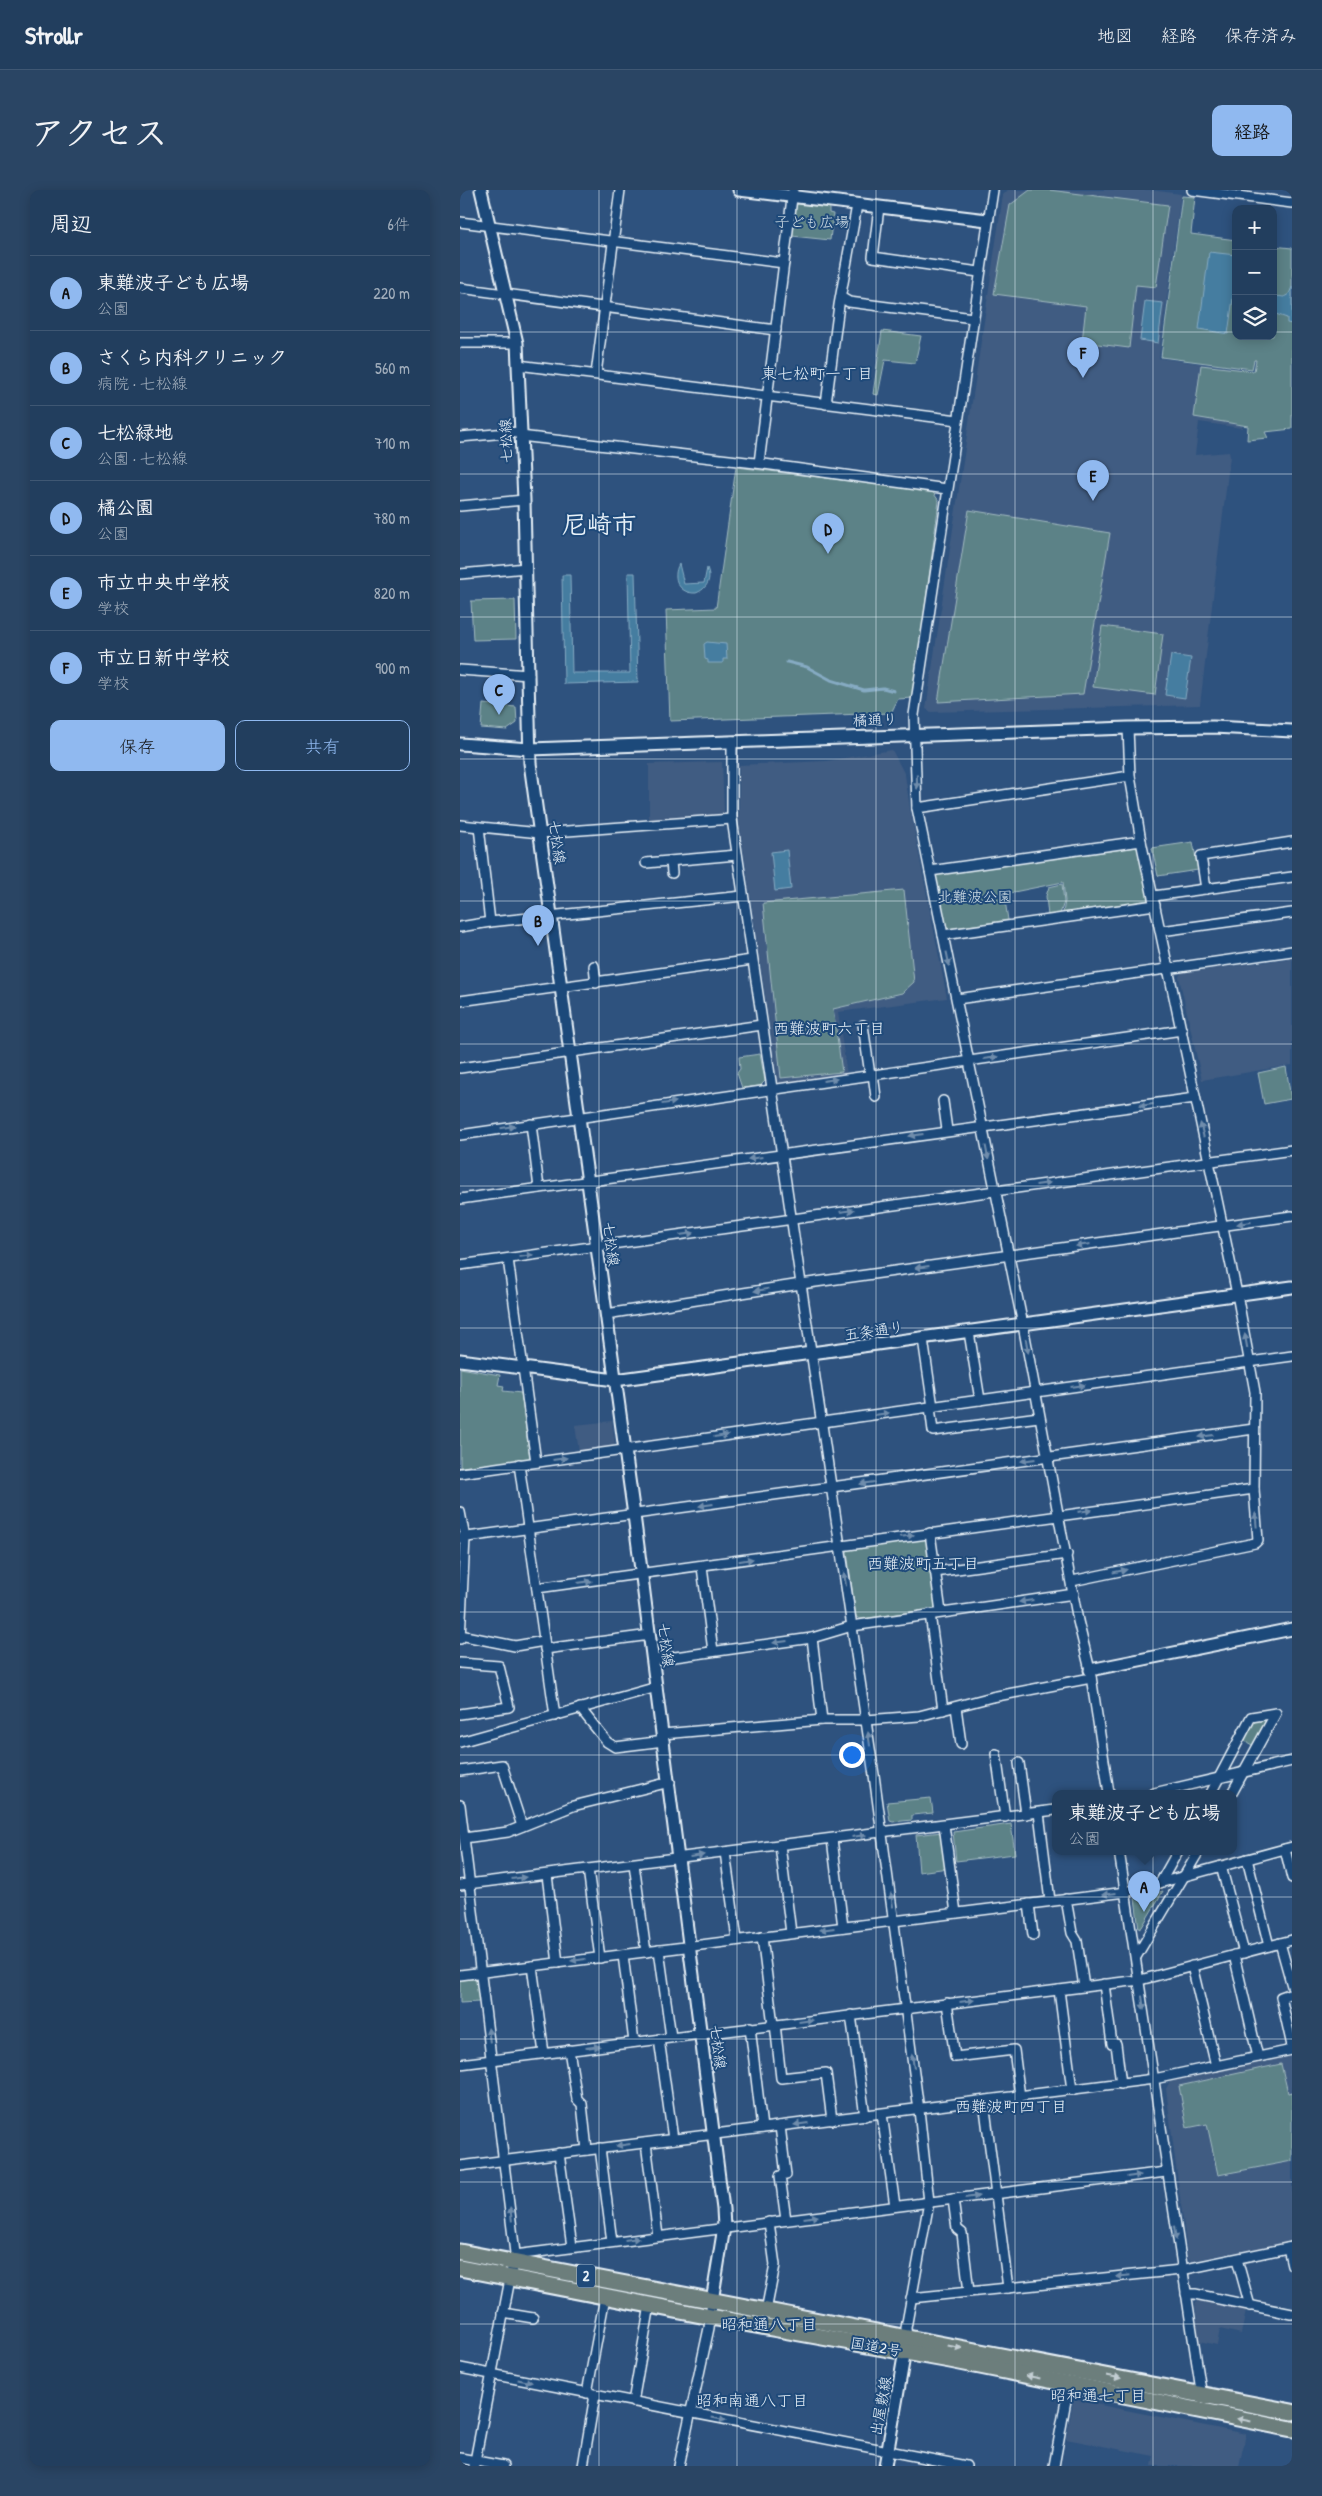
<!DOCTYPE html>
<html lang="ja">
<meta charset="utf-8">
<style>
body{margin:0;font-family:"Patrick Hand","Klee One",sans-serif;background:#2a4564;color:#f1f3f6}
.controls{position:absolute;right:15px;top:15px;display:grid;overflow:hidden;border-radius:10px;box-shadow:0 2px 12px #0003}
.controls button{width:45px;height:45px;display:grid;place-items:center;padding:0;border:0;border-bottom:1px solid #3f5773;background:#223e5e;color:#f1f3f6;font:25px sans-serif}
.you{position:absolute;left:391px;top:1564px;width:18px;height:18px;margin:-12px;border:4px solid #fff;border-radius:50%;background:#1a73e8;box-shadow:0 0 0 8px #1a73e833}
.badge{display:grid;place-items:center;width:32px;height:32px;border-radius:50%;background:#90b9f0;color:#111;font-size:16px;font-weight:700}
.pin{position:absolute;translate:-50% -41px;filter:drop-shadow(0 1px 2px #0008)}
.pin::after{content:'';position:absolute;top:26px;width:18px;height:15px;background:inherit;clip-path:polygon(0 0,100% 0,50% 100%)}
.popup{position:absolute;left:592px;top:1600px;width:185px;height:65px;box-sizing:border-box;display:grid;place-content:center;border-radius:10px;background:#223e5e;filter:drop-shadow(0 1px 4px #0005);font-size:16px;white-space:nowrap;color:#a2aebc}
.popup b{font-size:19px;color:#f1f3f6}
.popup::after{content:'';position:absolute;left:50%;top:100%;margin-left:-10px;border:10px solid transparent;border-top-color:#223e5e}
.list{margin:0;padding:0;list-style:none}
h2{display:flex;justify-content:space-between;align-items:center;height:65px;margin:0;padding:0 20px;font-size:21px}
h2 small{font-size:16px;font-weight:400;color:#a2aebc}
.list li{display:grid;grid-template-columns:32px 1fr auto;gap:15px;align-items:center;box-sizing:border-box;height:75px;padding:0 20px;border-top:1px solid #3f5773}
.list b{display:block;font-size:19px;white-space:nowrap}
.list p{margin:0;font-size:16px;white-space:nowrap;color:#a2aebc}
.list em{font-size:16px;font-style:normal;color:#a2aebc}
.actions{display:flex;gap:10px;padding:15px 20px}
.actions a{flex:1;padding:11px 0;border:1px solid #90b9f0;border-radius:10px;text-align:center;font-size:18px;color:#90b9f0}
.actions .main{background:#90b9f0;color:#111}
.icon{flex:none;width:28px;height:28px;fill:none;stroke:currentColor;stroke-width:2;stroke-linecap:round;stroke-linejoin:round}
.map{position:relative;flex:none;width:832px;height:2276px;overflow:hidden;border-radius:10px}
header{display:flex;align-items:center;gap:30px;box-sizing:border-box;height:70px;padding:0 25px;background:#223e5e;border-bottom:1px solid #3f5773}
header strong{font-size:24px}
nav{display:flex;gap:28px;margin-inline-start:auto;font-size:18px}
.intro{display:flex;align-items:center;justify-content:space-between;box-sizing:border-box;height:120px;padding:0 30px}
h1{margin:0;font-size:35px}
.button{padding:12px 22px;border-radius:10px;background:#90b9f0;color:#111;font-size:18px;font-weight:700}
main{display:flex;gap:30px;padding:0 30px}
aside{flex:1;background:#223e5e;border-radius:10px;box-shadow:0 2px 12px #0003}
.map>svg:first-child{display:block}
</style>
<header>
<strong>Strollr</strong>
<nav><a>地図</a><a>経路</a><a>保存済み</a></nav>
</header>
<div class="intro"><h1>アクセス</h1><a class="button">経路</a></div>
<main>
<aside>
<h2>周辺<small>6件</small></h2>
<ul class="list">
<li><span class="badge">A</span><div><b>東難波子ども広場</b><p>公園</p></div><em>220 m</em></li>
<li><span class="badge">B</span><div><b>さくら内科クリニック</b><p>病院 · 七松線</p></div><em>560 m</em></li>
<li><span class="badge">C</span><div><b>七松緑地</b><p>公園 · 七松線</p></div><em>710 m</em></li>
<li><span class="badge">D</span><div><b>橘公園</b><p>公園</p></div><em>780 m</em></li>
<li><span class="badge">E</span><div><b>市立中央中学校</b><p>学校</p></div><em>820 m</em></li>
<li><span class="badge">F</span><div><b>市立日新中学校</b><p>学校</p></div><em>900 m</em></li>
</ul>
<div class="actions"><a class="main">保存</a><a>共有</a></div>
</aside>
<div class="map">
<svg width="832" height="2276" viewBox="0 0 832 2276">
<rect width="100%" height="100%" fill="#2e527e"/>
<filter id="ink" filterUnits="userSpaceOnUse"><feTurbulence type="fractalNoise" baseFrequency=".02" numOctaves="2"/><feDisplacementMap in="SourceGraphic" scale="10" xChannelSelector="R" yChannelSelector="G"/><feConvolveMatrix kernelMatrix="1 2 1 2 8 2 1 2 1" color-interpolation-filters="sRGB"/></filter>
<g filter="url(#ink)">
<g fill="#405c82">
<path d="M548 0H690L721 4 699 168 789 180 782 238 739 232 735 265 769 262 770 266 740 515 471 522 466 519 543 5Z"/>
<path d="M432 560 445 585 450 618 487 808 378 822 387 886 318 894 279 631V575L367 571Z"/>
<path d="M262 572 264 623 262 625 189 630V574Z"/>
<path d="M832 768V875L742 890 719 787 721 783Z"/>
<path d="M152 1231 155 1254 153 1257 119 1262 115 1235Z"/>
<path d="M832 1866V2051L732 2071 728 2069 706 1899 710 1891Z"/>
<path d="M739 2110 784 2119 786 2121 781 2144 760 2139 757 2155 739 2151 735 2113Z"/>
<path d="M615 2210 786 2244 779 2276H692L694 2266 606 2249 613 2212Z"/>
</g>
<g fill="#5c8287" stroke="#a2bac0">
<path d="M570 0H589L708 15 696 97 676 95 669 158 622 152 626 116 534 104 550 15Z"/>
<path d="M722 6 735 7 731 44 776 50V146H813V56L832 58V239L805 242 808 248 787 250 788 236 734 227 741 175 794 181 796 170H794L792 179 701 167Z"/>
<path d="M336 13 369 17V23L373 24 370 50 332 46Z"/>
<path d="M422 141 461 146 455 173 425 170 418 205 413 204Z"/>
<path d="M276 277 472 301 479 311 453 508 438 509 431 523 210 531 206 420 256 418Z"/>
<path d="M509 320 650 343 623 504 478 512Z"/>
<path d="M55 410 56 449 13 450 11 411Z"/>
<path d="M642 436 703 444 695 505 633 497Z"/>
<path d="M23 514 56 517 57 533 47 540 21 538Z"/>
<path d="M733 652 738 680 698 686 692 658Z"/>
<path d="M677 657 689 710 603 723 605 711 603 692 544 704 548 730 487 739 475 685Z"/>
<path d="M602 694 604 712 600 724 588 726 586 706 589 697Z"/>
<path d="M444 700 454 792 442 803 373 819 382 882 321 888 303 713Z"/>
<path d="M300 864 305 891 300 896 282 898 277 883 280 879 279 867Z"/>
<path d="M826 877 831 909 804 914 798 883Z"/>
<path d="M0 1178 40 1185 38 1195 44 1196 43 1201 61 1203 70 1267 68 1269 0 1278Z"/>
<path d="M466 1348 469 1351 478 1416 475 1419 400 1429 396 1427 387 1362 389 1359Z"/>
<path d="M808 1528 794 1556 783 1550 793 1531Z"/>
<path d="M471 1608 473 1623 452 1625V1630L433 1632 430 1631 427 1612Z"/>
<path d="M551 1634 555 1664 496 1671 493 1642Z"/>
<path d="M482 1642 488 1678 459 1682 456 1645Z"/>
<path d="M703 1701 682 1737 679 1739 675 1708Z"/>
<path d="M13 1789 17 1791 19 1812 0 1813V1790Z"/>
<path d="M821 1874 828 1903 832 1902V1971L758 1985 747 1934 727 1938 719 1896Z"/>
</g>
<g fill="#457da0" stroke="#86abc3">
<path d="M749 62 776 65V87L768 144 739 139Z"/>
<path d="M832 97V134L827 133V128L813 123V102L816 106 824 107 829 104Z"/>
<path d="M685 111 703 113 698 153 680 150Z"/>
<path d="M219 374 224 394 244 393 247 378C252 389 247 399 236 403 219 404 211 388 219 374Z"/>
<path d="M168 383H175L178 492 104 494 102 385H110L112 483H170Z"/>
<path d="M247 452 266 454 267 469H263V473H248V470L245 469 244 454Z"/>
<path d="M711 465 731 468 725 508 705 505Z"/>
<path d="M327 660 331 699 315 701 311 662Z"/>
</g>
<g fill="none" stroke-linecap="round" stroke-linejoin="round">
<path stroke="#86abc3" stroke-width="3" d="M327 472 347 477 371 490 404 500 423 498 434 501"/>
<defs>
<g id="minor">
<path d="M533 0 454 525 457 618 563 1135 618 1431 630 1480 649 1603"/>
<path d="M732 0 832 13"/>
<path d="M419 17 413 67 519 82"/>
<path d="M0 32 324 73"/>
<path d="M0 98 316 140"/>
<path d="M382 108 389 112 513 128"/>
<path d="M0 153H57"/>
<path d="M58 175 498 230"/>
<path d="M136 184 160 0"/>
<path d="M366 214 379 115 397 15"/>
<path d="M60 246 304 274 487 299"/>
<path d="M0 247 60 242"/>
<path d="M299 273 333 0"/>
<path d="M0 316 64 310"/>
<path d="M0 384 66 378"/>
<path d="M0 480 69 485"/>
<path d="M272 551V629L414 1585 459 1920 469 2012 446 2138 447 2149"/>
<path d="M457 618 670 586"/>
<path d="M0 635 80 643 272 629"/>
<path d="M19 637 30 732"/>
<path d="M211 671 212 683"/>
<path d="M186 673 277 665"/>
<path d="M470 681 681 651"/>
<path d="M746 699 741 666 832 652"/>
<path d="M694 706 832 687"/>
<path d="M0 737 30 732 283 706"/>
<path d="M701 741 832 723"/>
<path d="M483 745 695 715"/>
<path d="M134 776 136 793"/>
<path d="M497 809 832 761"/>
<path d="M0 811 292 770"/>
<path d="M403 835 410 885"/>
<path d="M0 878 302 835"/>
<path d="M413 884 416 907"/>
<path d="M483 911 487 940"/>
<path d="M71 934 79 998"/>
<path d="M0 945 722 840"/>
<path d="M0 1009 735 908"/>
<path d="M48 1069 76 1272"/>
<path d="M0 1075 832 960"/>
<path d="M146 1124 341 1094 832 1026"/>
<path d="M509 1142 520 1210"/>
<path d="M463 1149 473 1217"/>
<path d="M470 1217 473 1241 579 1227"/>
<path d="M59 1274 95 1526"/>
<path d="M0 1283 832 1166"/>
<path d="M0 1322 5 1348 0 1449"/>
<path d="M470 1343 481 1422"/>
<path d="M0 1348 794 1239"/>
<path d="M242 1377 253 1461"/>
<path d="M475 1382 607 1364"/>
<path d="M612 1391 795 1353 798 1350 794 1299 795 1202 777 1104 681 651 670 586 668 538"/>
<path d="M77 1398 794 1299"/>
<path d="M470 1424 483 1520"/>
<path d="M0 1445 55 1456 84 1451"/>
<path d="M352 1448 362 1530"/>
<path d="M85 1459 190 1445"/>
<path d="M193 1470 352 1448 392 1436 614 1404"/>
<path d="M0 1473 39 1476 49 1517 0 1524"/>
<path d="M496 1517 501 1554"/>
<path d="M120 1518 147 1552 155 1557 204 1551"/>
<path d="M203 1544 362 1530H406L459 1526 532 1507 631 1488"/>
<path d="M0 1552 197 1497"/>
<path d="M536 1564 545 1627"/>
<path d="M559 1573 566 1624"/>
<path d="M0 1581 42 1575 62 1636"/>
<path d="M694 1603 832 1571"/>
<path d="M751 1603 791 1527 816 1523 772 1603"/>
<path d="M0 1615 55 2063 14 2276"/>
<path d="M579 1623 590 1711"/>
<path d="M484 1635 496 1723"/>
<path d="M4 1648 48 1642 113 1616 210 1592"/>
<path d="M372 1649 383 1737"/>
<path d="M320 1655 331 1743"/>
<path d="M825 1659 832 1688"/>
<path d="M659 1661 742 2207"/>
<path d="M265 1662 277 1750"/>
<path d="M787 1669 809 1756"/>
<path d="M174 1674 186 1762"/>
<path d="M761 1676 784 1763"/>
<path d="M128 1679 140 1768"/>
<path d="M87 1685 98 1773"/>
<path d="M700 1693 718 1661"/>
<path d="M0 1695 595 1620"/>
<path d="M606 1709 612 1743 617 1751 624 1797"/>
<path d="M569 1714 573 1745"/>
<path d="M302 1747 313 1835"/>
<path d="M820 1753 832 1796"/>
<path d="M199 1760 211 1847"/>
<path d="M163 1765 174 1852"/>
<path d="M774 1765 798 1867"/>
<path d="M676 1767 739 1661"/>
<path d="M72 1776 84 1863"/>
<path d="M732 1776 756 1876"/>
<path d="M0 1785 666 1702 832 1657"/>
<path d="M644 1794 652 1854H656L661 1894"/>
<path d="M599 1800 612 1900"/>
<path d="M832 1803 821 1807 832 1856"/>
<path d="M487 1813 495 1867 554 1860 560 1907"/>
<path d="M391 1825 405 1926"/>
<path d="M315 1834 321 1888 366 1883 372 1930"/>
<path d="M290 1837 302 1938"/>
<path d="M199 1849 213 1949"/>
<path d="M109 1860 117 1909 122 1914 127 1960"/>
<path d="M0 1874 680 1790 832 1750"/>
<path d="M524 1911 548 2098"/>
<path d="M422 1924 435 2016"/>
<path d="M320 1936 326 1985 320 1986 326 2030"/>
<path d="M186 1953 198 2046"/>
<path d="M140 1958 152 2052"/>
<path d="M99 1963 112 2057"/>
<path d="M0 1976 694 1889 832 1860"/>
<path d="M493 2009 497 2039 502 2043 509 2102"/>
<path d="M828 2058 832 2075"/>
<path d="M55 2065 706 1982"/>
<path d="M777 2069 790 2116"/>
<path d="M726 2104H735L832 2124"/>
<path d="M451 2108 721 2080 832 2057"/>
<path d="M306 2121 315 2075 309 2032"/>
<path d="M43 2123 73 2128"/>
<path d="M0 2178 506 2276"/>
<path d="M127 2203 145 2107"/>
<path d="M173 2212 190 2115"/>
<path d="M0 2268 43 2276"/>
<path d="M123 2276 135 2205"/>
<path d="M219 2276 249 2138 252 2111"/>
<path d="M594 2276 609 2194"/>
</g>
<g id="tertiary">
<path d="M21 0 57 153 64 310 70 573 174 1325 263 2019 264 2037 252 2111"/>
<path d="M279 0 527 30"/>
<path d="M0 554 70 559 668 538 753 537 832 541"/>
<path d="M0 1170 155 1190 832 1097"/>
<path d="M630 1480 832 1439"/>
<path d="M425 2276 446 2155"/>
</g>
<g id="trunk">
<path d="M0 2062 832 2222"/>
<path d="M0 2078 251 2127 490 2170 832 2239"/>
</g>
</defs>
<use href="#minor" stroke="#e8f1f8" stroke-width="12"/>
<use href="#tertiary" stroke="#e8f1f8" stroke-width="15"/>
<use href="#trunk" stroke="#e8f1f8" stroke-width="19"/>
<use href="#minor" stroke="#1f4a7a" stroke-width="9"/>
<use href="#tertiary" stroke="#1f4a7a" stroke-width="11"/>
<use href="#trunk" stroke="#6c7e7c" stroke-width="15"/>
</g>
<defs><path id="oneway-solid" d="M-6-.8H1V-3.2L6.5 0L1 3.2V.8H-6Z" transform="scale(1.25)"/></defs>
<g fill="#6f8dac">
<use href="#oneway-solid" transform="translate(457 592) rotate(89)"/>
<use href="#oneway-solid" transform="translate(488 769) rotate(78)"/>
<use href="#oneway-solid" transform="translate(531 868) rotate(-8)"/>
<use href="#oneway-solid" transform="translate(370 890) rotate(-8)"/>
<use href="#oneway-solid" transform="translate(209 913) rotate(-8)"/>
<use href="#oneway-solid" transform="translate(686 915) rotate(172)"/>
<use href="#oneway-solid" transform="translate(48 937) rotate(-9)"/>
<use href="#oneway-solid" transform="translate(742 940) rotate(-103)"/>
<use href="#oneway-solid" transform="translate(456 945) rotate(172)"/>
<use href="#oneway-solid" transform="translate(527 963) rotate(79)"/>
<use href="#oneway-solid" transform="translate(295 968) rotate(172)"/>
<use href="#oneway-solid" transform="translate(583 994) rotate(-8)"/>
<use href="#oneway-solid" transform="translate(387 1021) rotate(-8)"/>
<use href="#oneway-solid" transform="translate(784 1033) rotate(172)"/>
<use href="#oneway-solid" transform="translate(227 1044) rotate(-8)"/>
<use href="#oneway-solid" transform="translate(623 1055) rotate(172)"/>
<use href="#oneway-solid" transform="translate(66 1066) rotate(-8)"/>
<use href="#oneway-solid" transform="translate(462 1077) rotate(172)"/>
<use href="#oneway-solid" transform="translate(301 1100) rotate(171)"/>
<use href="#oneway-solid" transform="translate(786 1151) rotate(-100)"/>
<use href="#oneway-solid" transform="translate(567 1156) rotate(80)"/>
<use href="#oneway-solid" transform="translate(618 1196) rotate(-8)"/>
<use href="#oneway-solid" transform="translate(422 1224) rotate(-8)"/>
<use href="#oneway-solid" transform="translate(261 1246) rotate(-8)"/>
<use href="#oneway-solid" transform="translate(746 1246) rotate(172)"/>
<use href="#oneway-solid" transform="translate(100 1269) rotate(-8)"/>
<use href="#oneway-solid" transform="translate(568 1270) rotate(172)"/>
<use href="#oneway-solid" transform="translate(407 1293) rotate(172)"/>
<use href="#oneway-solid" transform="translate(246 1315) rotate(172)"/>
<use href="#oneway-solid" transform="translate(625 1321) rotate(-8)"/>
<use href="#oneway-solid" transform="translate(796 1330) rotate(-95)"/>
<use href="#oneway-solid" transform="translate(447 1346) rotate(-8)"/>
<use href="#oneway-solid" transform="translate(286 1370) rotate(-9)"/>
<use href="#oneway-solid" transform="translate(660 1381) rotate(-12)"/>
<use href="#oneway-solid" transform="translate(385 1389) rotate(-98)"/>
<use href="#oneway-solid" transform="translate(125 1392) rotate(-7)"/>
<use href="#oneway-solid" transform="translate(566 1411) rotate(172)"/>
<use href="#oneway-solid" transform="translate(320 1452) rotate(173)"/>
<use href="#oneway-solid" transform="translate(409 1549) rotate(-98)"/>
<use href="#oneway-solid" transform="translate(399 1646) rotate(-7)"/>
<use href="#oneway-solid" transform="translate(237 1666) rotate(-8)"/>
<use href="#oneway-solid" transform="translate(59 1688) rotate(-7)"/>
<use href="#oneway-solid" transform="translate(649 1704) rotate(173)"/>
<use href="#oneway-solid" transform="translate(432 1710) rotate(-98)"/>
<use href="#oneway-solid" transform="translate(367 1739) rotate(173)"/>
<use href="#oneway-solid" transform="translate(118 1770) rotate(173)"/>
<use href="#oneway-solid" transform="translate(507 1811) rotate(-7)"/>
<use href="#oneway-solid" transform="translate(683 1813) rotate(82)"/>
<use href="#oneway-solid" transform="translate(346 1831) rotate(-7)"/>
<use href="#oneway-solid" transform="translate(29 1845) rotate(-97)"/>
<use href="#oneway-solid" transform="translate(133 1857) rotate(-7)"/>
<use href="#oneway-solid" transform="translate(453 1871) rotate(-97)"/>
<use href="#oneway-solid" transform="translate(341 1934) rotate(173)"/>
<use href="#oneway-solid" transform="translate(163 1955) rotate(173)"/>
<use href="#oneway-solid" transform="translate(674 1986) rotate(-7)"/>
<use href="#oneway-solid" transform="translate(512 2007) rotate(-7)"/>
<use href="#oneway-solid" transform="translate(51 2024) rotate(-97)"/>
<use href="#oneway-solid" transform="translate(351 2027) rotate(-7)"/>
<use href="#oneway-solid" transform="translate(715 2043) rotate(81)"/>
<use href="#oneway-solid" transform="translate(172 2049) rotate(-7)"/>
<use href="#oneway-solid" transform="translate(663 2086) rotate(174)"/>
<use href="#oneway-solid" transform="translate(65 2191) rotate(11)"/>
<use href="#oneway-solid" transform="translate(259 2229) rotate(11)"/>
</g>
<g fill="#c3ced3">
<use href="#oneway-solid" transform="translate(495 2157) rotate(11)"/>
<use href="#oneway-solid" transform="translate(573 2187) rotate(-169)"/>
<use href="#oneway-solid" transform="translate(654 2187) rotate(11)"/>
<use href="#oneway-solid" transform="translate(784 2230) rotate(-169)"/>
</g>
</g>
<path fill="none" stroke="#e8f1f8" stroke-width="1" stroke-opacity="0.55" d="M139 0V2276M277 0V2276M416 0V2276M555 0V2276M693 0V2276M0 142H776M813 142H832M0 284H832M0 427H832M0 569H832M0 711H832M0 854H832M0 996H832M0 1138H832M0 1280H832M0 1422H832M0 1565H832M0 1707H832M0 1849H832M0 1992H832M0 2134H832"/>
<g text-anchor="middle" stroke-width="4" stroke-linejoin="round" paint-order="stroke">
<rect fill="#1f4a7a" stroke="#acbfd2" stroke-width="1" x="117" y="2074.5" width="18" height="23" rx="4"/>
<g font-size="14" font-weight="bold" fill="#e8f1f8">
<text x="126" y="2091">2</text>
</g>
<g font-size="15" fill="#d3e0e7" stroke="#1f4a7a">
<text x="352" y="37">子ども広場</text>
<text x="515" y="712">北難波公園</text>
</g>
<g font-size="15" fill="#e8f1f8" stroke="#1f4a7a">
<text transform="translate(46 251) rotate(-92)" y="5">七松線</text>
<text transform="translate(415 530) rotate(-2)" y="5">橘通り</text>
<text transform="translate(97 652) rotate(82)" y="5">七松線</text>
<text transform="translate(151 1054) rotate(83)" y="5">七松線</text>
<text transform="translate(414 1141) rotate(-8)" y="5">五条通り</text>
<text transform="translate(206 1455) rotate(83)" y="5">七松線</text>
<text transform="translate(258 1857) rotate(83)" y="5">七松線</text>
<text transform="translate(416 2157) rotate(10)" y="5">国道2号</text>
<text transform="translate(421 2216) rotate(-80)" y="5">出屋敷線</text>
</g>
<g font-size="16" fill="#e8f1f8" stroke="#1f4a7a">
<text x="357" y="189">東七松町一丁目</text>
<text x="369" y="844">西難波町六丁目</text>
<text x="463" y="1379">西難波町五丁目</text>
<text x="551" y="1922">西難波町四丁目</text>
<text x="309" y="2140">昭和通八丁目</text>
<text x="638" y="2211">昭和通七丁目</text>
<text x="292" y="2216">昭和南通八丁目</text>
</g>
<g font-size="25" font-weight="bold" fill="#e8f1f8" stroke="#1f4a7a">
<text x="139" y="343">尼崎市</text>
</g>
</g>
</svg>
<div class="controls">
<button>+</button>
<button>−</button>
<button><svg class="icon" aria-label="layers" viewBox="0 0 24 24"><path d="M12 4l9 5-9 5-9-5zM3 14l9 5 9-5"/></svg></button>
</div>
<div class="you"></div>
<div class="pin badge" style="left:684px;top:1722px">A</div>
<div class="popup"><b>東難波子ども広場</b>公園</div>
<div class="pin badge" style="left:78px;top:756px">B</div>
<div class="pin badge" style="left:39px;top:525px">C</div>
<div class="pin badge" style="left:368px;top:364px">D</div>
<div class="pin badge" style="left:633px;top:311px">E</div>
<div class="pin badge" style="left:623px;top:188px">F</div>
</div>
</main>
